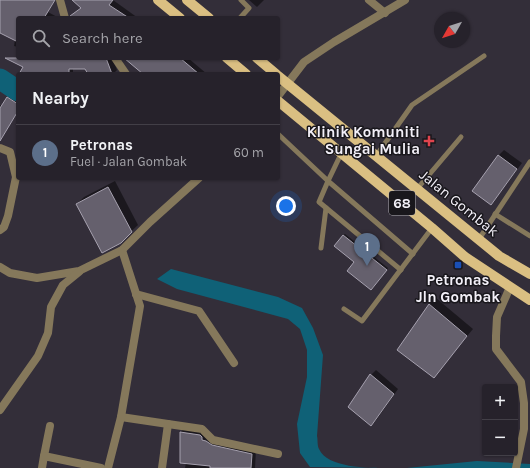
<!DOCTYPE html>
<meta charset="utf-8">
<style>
body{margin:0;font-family:Karla,sans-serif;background:#2e2a33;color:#f1f3f6}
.controls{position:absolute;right:12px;bottom:12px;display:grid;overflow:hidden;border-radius:4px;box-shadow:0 1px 3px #0004}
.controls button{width:36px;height:36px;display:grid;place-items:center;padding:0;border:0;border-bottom:1px solid #423f47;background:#26222b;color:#f1f3f6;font:20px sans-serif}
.compass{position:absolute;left:434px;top:12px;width:36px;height:36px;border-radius:50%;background:#26222b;box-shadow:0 1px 3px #0004;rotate:231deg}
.you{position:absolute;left:286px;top:206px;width:14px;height:14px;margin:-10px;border:3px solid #fff;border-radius:50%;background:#1a73e8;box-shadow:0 0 0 6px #1a73e833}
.badge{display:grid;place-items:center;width:26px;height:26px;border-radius:50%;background:#2563eb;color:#fff;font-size:13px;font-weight:700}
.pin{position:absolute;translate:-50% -33px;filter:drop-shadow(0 1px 2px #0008)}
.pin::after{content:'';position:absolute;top:21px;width:14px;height:12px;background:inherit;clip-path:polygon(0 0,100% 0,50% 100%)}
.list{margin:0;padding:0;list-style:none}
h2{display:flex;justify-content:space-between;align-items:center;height:52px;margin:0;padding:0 16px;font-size:17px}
h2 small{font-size:13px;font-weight:400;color:#a4a4a9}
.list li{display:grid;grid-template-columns:26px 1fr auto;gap:12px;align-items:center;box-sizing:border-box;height:56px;padding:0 16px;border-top:1px solid #423f47}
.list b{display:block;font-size:15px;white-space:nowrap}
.list p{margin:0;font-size:13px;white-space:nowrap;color:#a4a4a9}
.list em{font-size:13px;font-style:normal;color:#a4a4a9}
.icon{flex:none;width:22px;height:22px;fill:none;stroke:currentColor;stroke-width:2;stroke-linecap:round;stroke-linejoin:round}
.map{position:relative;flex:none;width:530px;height:468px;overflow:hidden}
.search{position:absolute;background:#26222b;box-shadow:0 1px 3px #0004;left:16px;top:16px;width:264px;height:44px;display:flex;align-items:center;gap:10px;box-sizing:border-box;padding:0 14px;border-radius:4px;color:#a4a4a9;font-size:15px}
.panel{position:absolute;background:#26222b;box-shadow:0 1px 3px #0004;left:16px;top:72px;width:264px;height:108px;border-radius:4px}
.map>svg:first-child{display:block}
</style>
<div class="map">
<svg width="530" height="468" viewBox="0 0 530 468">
<rect width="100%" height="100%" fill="#332e39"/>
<g fill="#0f6177">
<path d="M171 269 278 297 302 308 313 328 323 355 317 436C318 440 317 445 319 449 327 468 368 468 388 468L310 467 300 453 297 424 307 377V350L300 329 288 319 177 289 157 279Z"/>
<path d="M477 461 530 464V468H407Z"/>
</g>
<g fill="#0007">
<path d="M0 0H55L48 12 59 18H18V47L14 46 15 40 0 32Z"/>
<path d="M82 0H113L138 18H99Z"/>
<path d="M249 0H264L257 7Z"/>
<path d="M18 56V58H112L117 70 113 74H89L86 68H73V74H20L24 67 17 63Z"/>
<path d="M125 58H188L207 74H145Z"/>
<path d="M11 94 18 99V112L1 137 0 136V105L2 106Z"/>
<path d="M504 150 522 163 496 198 491 204 498 156Z"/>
<path d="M115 181 138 225 120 242 77 204 84 197Z"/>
<path d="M345 234 388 268 373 288 356 262 343 235Z"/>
<path d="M436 298 473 329 434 376 429 305Z"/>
<path d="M376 370 398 389 377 419 371 425V375Z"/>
<path d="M185 427 205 431 207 436 256 450 255 468H185L186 463 181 462V432Z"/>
</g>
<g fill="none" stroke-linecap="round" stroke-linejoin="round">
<path stroke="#0f6177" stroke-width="21" d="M0 79 18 91"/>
</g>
<g fill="#65606d" stroke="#a6a1af">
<path d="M0 0H55L44 18H18V42L0 33Z"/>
<path d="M72 0H113L109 5 129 18H70V16L81 8Z"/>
<path d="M5 58H106L112 74H88L85 69H69V74H19L23 67Z"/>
<path d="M124 58H180L199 74H143Z"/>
<path d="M7 97 18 104V111L0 141V108Z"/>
<path d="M498 155 517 169 491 205 472 191Z"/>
<path d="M108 187 132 232 121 243 102 253 76 204Z"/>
<path d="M343 235 387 270 371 290 347 271 354 262 334 246Z"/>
<path d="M429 304 467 336 434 378 397 350Z"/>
<path d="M370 374 394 394 371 426 348 407Z"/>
<path d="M180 432 200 435 202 437V440L206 441 212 445 252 454 251 468H210V466L180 463Z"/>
</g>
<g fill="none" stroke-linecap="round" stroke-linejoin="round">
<g stroke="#85785b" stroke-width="5">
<path d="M240 18 249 8 241 0"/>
<path d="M278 134 328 181 319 202 401 270"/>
<path d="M341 154 328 181 413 254"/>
<path d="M376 156 412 105 484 56"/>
<path d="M417 189 461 137"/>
<path d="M495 214 530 236"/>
<path d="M479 239 530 162"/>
<path d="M321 248 326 208"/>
<path d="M344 309 362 321 432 228"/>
</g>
<g stroke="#85785b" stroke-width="8">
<path d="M60 0 65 18"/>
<path d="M369 0 385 13"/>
<path d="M115 58 126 74"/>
<path d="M278 96 304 62 334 42 405 0"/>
<path d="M0 148 10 152 16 177 8 216 4 227 0 230"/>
<path d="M0 267 10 273 37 278 79 271 122 250 150 222 199 178"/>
<path d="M510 287 497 317 496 336V349L521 382 524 403V429L516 468"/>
<path d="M136 294 199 311 234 363"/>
<path d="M0 410 38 356 48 333 51 307 63 285 79 272"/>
<path d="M121 417 168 424 162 468"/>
<path d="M168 424 202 429 213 440 278 454"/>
<path d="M44 456 50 426"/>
<path d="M42 468 44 456 101 468"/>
<path d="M108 468 121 417 140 306 122 250"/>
</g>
<g stroke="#dabf82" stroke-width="10">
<path d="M158 0 180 18"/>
<path d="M187 0 209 18"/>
<path d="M227 58 246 74"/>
<path d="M257 58 276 74"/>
<path d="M278 76 499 256 530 274"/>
<path d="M278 101 432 228 465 257 530 300"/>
</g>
</g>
<path fill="#e0444e" stroke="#19171c" stroke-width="1.5" d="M427 135h4v4h4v4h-4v4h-4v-4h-4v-4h4z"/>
<rect fill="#1a4fb4" stroke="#19171c" stroke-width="1.5" x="454" y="261" width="8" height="8" rx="2"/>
<g text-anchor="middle" stroke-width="3" stroke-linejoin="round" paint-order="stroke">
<rect fill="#19171c" stroke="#b2afb6" stroke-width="1" x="389" y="191" width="26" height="24" rx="3"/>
<g font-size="14" font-weight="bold" fill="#f3f0f8">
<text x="402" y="208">68</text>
</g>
<g font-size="15" font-weight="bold" fill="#f3f0f8" stroke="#19171c" text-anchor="end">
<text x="420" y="137">Klinik Komuniti<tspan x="420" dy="17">Sungai Mulia</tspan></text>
<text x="458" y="285" text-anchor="middle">Petronas<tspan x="458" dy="17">Jln Gombak</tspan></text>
</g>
<g font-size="15" fill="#f3f0f8" stroke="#19171c">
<text transform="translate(459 203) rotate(39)" y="5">Jalan Gombak</text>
</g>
</g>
</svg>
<div class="controls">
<button>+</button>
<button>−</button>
</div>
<svg class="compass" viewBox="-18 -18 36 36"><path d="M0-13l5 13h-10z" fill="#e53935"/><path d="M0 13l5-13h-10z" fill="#a4a4a9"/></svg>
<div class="you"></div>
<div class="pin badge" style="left:367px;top:266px;background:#5c6f8a">1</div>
<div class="search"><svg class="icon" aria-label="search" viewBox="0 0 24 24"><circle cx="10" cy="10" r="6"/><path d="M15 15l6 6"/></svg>Search here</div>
<section class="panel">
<h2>Nearby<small></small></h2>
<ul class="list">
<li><span class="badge" style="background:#5c6f8a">1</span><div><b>Petronas</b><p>Fuel · Jalan Gombak</p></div><em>60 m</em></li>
</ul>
</section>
</div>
